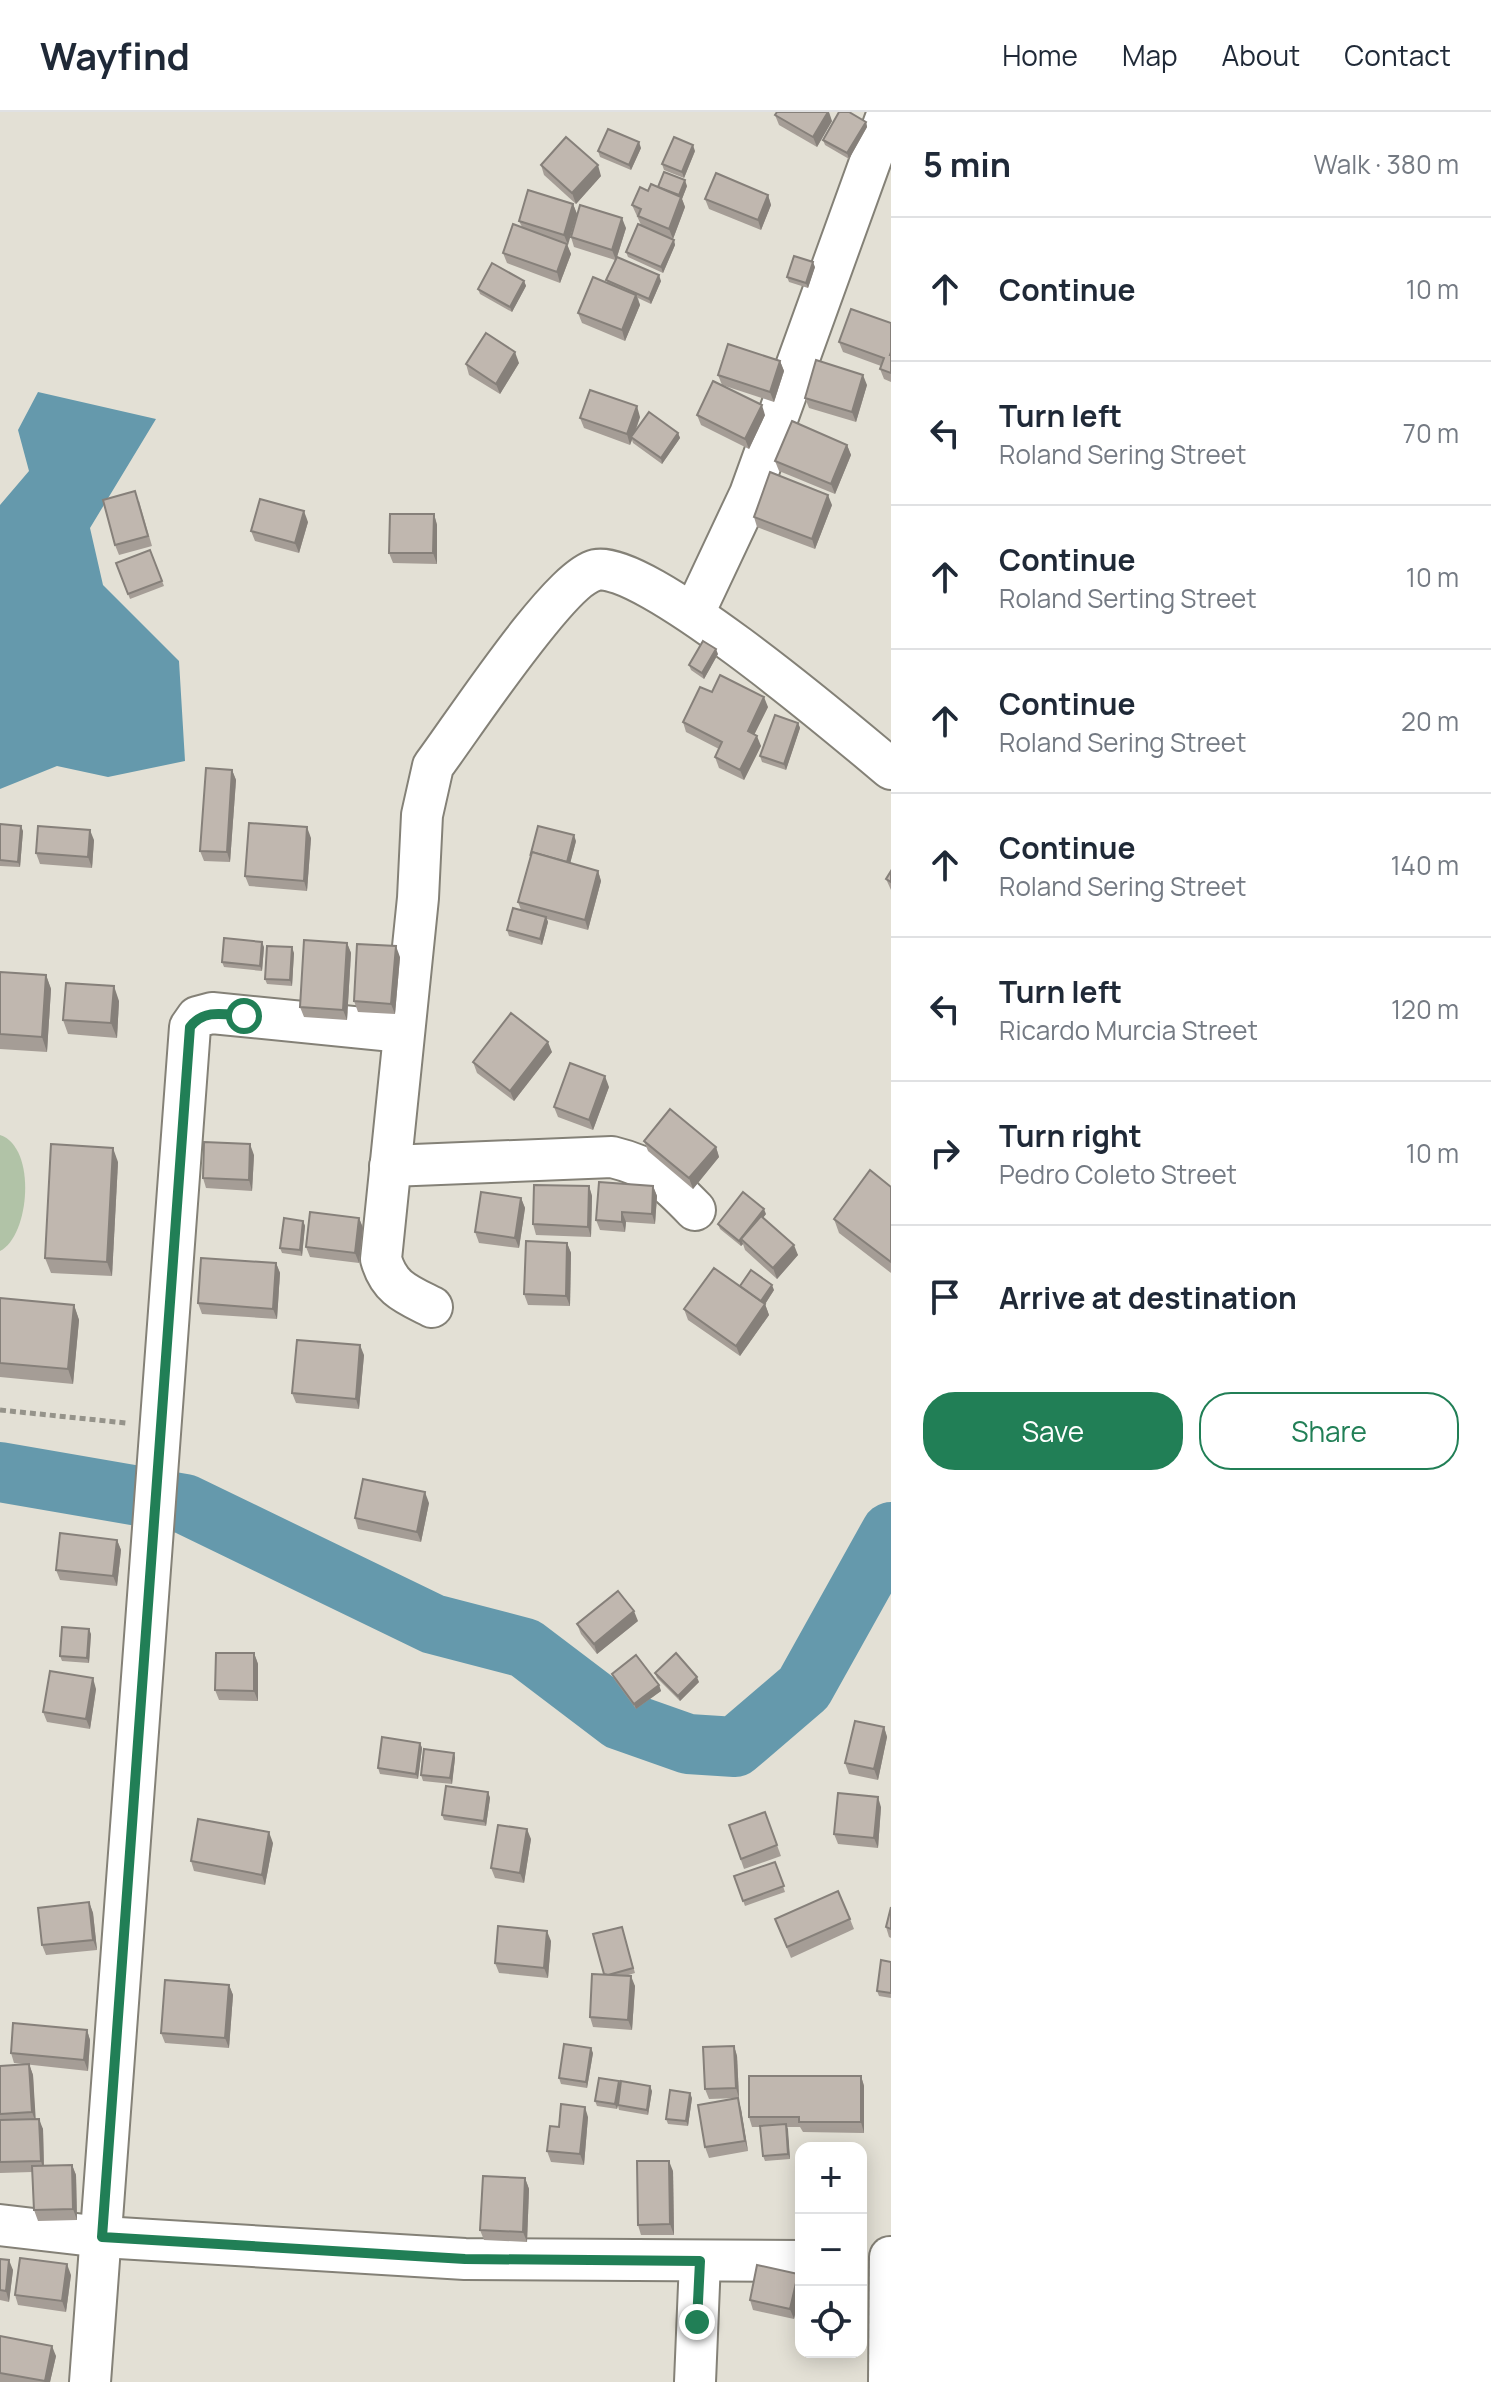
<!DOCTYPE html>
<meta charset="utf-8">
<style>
body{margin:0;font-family:Manrope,sans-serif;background:#f2f2f3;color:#1f2937}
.controls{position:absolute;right:24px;bottom:24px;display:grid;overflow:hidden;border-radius:16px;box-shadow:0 4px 20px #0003}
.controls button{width:72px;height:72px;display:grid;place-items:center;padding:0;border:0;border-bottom:2px solid #e0e1e3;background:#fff;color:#1f2937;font:40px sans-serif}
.stop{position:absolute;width:24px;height:24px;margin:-18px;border:6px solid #217f56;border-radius:50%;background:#fff}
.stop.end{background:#217f56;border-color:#fff;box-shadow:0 2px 8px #0008}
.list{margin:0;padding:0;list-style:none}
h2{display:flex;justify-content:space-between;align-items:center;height:104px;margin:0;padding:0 32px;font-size:34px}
h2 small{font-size:26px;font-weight:400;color:#747a83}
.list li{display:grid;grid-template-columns:52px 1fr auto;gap:24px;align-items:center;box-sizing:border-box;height:144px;padding:0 32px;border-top:2px solid #e0e1e3}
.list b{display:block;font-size:30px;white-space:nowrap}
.list p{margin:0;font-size:26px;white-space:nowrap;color:#747a83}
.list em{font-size:26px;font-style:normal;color:#747a83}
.actions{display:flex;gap:16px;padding:24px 32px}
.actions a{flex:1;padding:18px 0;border:2px solid #217f56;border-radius:32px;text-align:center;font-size:28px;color:#217f56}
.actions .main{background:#217f56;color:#fff}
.icon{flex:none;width:44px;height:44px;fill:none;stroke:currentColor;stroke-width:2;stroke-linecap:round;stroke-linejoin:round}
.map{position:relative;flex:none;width:891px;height:2270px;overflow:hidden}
header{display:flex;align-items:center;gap:48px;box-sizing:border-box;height:112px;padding:0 40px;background:#fff;border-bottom:2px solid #e0e1e3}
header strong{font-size:38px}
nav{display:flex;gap:44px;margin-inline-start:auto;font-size:28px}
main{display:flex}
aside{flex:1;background:#fff}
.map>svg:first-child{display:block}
</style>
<header>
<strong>Wayfind</strong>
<nav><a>Home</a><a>Map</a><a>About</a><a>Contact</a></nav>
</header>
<main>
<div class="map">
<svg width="891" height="2270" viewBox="0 0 891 2270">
<rect width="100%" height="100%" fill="#e3e0d5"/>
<path fill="#b1c3a7" d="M0 1023C37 1035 30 1124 0 1139Z"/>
<path fill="#6599ac" d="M38 280 156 307 90 416 103 473 179 549 185 649 108 665 57 654 0 677V393L29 359 18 318Z"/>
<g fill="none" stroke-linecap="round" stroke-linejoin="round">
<path stroke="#6599ac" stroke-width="60" d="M0 1360 185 1392 433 1512 525 1536 620 1608 688 1632 735 1635 804 1576 891 1420"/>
<defs>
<g id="minor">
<path d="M694 501 750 382 888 0"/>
<path d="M390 1054 612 1045C653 1055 667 1069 695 1098"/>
<path d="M432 1195C406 1182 389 1176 381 1147L418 786 422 703 433 654C461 617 558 467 596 458 644 447 847 620 891 657"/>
<path d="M0 2113 102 2125 465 2147 801 2149"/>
<path d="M90 2270 190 915 197 905 212 901 403 920"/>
<path d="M695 2270 700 2149"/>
<path d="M889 2270 890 2145"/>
</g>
</defs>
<use href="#minor" stroke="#848177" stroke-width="44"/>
<path stroke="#95938a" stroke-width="5" stroke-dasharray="6 4" stroke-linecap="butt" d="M0 1298 126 1311"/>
<use href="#minor" stroke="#fff" stroke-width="40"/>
</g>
<g fill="#a59d96">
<path d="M775 3 832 9 817 35 779 13Z"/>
<path d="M866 10 867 15 849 47 825 33 823 28Z"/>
<path d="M641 36 631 58 600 45 598 39Z"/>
<path d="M695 39 684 66 664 58 662 52Z"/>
<path d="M541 53 601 64 576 92 544 63Z"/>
<path d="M687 74 682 87 685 95 673 127 675 133 663 161 628 145 626 140 641 113 632 93 648 79Z"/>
<path d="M768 83 771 93 761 118 709 97 705 87Z"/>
<path d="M573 92 577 102 567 133 571 142 560 171 507 151 503 141 522 115 519 109Z"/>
<path d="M626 116 617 145 661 169 651 192 638 186 640 193 625 229 582 211 578 201 608 171 606 168 615 148 574 135 571 125Z"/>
<path d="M815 155 808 176 789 170 787 165Z"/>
<path d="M524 169 526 174 512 200 480 182 478 177Z"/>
<path d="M891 211V270L884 267 880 257 881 254 843 240 839 230Z"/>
<path d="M780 249 784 259 774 290 722 273 718 263Z"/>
<path d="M519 251 500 282 469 263 466 252Z"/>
<path d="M867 273 856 310 809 296 805 286Z"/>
<path d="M697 303H765L749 337 701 313Z"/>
<path d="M640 305 635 321H678L680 326 662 352 633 331 632 328 630 333 584 316 580 306Z"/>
<path d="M847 333 851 343 835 382 779 359 775 349Z"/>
<path d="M139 389 152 434 119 443 115 433Z"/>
<path d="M832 393 815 437 757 415 754 405Z"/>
<path d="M434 402 437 413V452L393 451 389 441Z"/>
<path d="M308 410 299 441 255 429 251 419Z"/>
<path d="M150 438 164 474 130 487 116 451Z"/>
<path d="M718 542 704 567 691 558 689 553Z"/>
<path d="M712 580 768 595 754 623 761 634 744 668 719 656 715 645 719 637 686 620 683 610Z"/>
<path d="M798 611 800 616 786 658 762 650 760 644Z"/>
<path d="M232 658 236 668 230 750 204 749 200 739Z"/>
<path d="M0 712 23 719 20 755 0 754Z"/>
<path d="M311 726 307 779 249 774 245 764Z"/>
<path d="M94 728 92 756 40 752 36 741Z"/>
<path d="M576 729 570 751 598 759 601 769 588 818 547 807 548 810 542 833 509 824 507 818 521 798 518 790Z"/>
<path d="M891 759V778L886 767Z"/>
<path d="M347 831 351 841 347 908 304 905 300 895Z"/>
<path d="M264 835 262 859 224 855 222 850Z"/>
<path d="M294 841 292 874 267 872 265 867Z"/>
<path d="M400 845 395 902 358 900 354 889Z"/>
<path d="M0 860 46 863 51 877 47 940 0 937Z"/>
<path d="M119 889 117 926 68 922 63 908Z"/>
<path d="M552 940 514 989 477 961 473 950Z"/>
<path d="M609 975 593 1018 558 1005 554 995Z"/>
<path d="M644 1029 716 1035 719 1045 693 1077 648 1039Z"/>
<path d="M254 1043 252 1079 206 1076 203 1066Z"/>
<path d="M118 1050 112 1164 51 1161 45 1146Z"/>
<path d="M589 1074 592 1084 591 1125 536 1123 533 1112Z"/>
<path d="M653 1074 657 1084 655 1112 626 1110 625 1120 600 1118 596 1108Z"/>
<path d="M891 1075V1161L839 1121 834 1107Z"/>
<path d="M521 1086 525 1096 519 1136 479 1131 475 1120Z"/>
<path d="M766 1102 763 1106 798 1143 777 1167 745 1138 743 1132 741 1134 720 1117 718 1112Z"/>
<path d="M359 1106 363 1116 359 1151 310 1145 306 1135Z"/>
<path d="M303 1109 305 1114 302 1144 282 1141 280 1136Z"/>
<path d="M567 1131 571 1141 570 1194 528 1193 524 1182Z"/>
<path d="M276 1151 280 1161 277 1207 202 1202 198 1191Z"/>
<path d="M740 1174 774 1178 765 1192 769 1203 740 1244 688 1208 684 1197Z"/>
<path d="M0 1186 74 1193 79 1208 73 1272 0 1265Z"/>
<path d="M364 1243 359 1297 296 1291 292 1281Z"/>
<path d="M429 1391 421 1430 358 1417 355 1406Z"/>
<path d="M117 1428 121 1438 117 1474 60 1468 56 1458Z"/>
<path d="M638 1509 597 1542 581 1522 577 1512Z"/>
<path d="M91 1522 89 1551 62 1549 60 1544Z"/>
<path d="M254 1541 258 1552V1589L219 1588 215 1578Z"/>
<path d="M655 1561 699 1570 680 1589 657 1566Z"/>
<path d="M612 1562 659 1573 661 1579 636 1597 614 1567Z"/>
<path d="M96 1577 90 1617 47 1610 43 1600Z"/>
<path d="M884 1615 887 1625 878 1668 849 1662 845 1651Z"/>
<path d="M420 1631 422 1636 418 1667 380 1662 378 1656Z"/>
<path d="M454 1641 455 1646 452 1672 423 1669 421 1663Z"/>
<path d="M488 1680 490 1686 486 1714 444 1708 442 1703Z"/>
<path d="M881 1695 878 1736 838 1732 834 1722Z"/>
<path d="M765 1700 781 1744 744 1757 729 1713Z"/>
<path d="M531 1727 524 1771 495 1766 491 1756Z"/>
<path d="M273 1731 265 1773 194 1759 191 1749Z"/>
<path d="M775 1750 785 1780 745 1794 734 1764Z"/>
<path d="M89 1790 93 1801 97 1838 46 1843 42 1833Z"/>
<path d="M891 1795V1826L889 1825 886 1815Z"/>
<path d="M775 1807H850L854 1817 791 1846Z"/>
<path d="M622 1815 635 1861 625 1864 635 1874 632 1918 593 1915 590 1905Z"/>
<path d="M551 1829 548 1866 499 1861 495 1851Z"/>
<path d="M891 1850V1886L879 1884 877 1879Z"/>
<path d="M229 1873 233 1883 229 1936 165 1931 161 1921Z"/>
<path d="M87 1918 90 1928 88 1959 14 1951 11 1941Z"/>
<path d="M734 1934 737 1944 739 1986 709 1987 705 1977Z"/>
<path d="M593 1941 587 1976 561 1972 559 1966Z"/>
<path d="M29 1952 33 1963 35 2007 43 2017 44 2054 72 2053 76 2063 77 2108 38 2109 34 2098 32 2060 0 2061V2002Z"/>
<path d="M861 1964 864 1974V2021L803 2020 800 2015H787L790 2047 765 2049 763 2044 760 2015H752L749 2005Z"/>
<path d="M621 1973 652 1979 648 2003 619 1998 618 1994 617 1997 597 1994 595 1989Z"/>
<path d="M692 1986 688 2014 668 2012 666 2007Z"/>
<path d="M741 1997 748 2039 709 2046 705 2035Z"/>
<path d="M588 2005 584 2053 551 2050 547 2039 559 2015Z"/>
<path d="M673 2059 674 2123H641L638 2113Z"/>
<path d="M525 2066 529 2077 527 2130 484 2128 480 2118Z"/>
<path d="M0 2147 13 2158 9 2190 0 2188Z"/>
<path d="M71 2163 66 2200 18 2193 15 2183Z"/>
<path d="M801 2171 794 2207 753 2198 750 2188Z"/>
<path d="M0 2224 56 2244 50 2270H0Z"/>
</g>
<g fill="#86807a">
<path d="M828 0H829L832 9 817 35 813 25Z"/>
<path d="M866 10 867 15 849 47 847 41Z"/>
<path d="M639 30 641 36 631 58 629 53Z"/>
<path d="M693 33 695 39 684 66 682 60Z"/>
<path d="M598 53 601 64 576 92 572 81Z"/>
<path d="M685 68 687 74 682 87 685 95 673 127 669 117 681 87 679 83Z"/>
<path d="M768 83 771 93 761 118 758 108Z"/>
<path d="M573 92 577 102 568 133 564 123Z"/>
<path d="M622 106 626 116 616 148 612 138Z"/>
<path d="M674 128 675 133 663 161 661 155Z"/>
<path d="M567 132 571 142 560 171 557 160Z"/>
<path d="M813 150 815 155 808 176 806 171Z"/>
<path d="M659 163 661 169 651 192 649 187Z"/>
<path d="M524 169 526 174 512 200 510 195Z"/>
<path d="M636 183 640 193 625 229 622 218Z"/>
<path d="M515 240 519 251 500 282 496 272Z"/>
<path d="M780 249 784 259 774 290 770 280Z"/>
<path d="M863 263 867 273 856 310 852 300Z"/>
<path d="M762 293 765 303 749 337 745 327Z"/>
<path d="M637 294 640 305 630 333 627 322Z"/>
<path d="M678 321 680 326 662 352 661 346Z"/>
<path d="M847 333 851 343 835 382 831 372Z"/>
<path d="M828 383 832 393 815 437 812 427Z"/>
<path d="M304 399 308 410 299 441 295 431Z"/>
<path d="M434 402 437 413V452L433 441Z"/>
<path d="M716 537 718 542 704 567 702 561Z"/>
<path d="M764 585 768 595 751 629 748 619Z"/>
<path d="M798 611 800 616 786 658 784 652Z"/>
<path d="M757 624 761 634 744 668 740 658Z"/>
<path d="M232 658 236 668 230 750 227 740Z"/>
<path d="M21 714 23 719 20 755 18 750Z"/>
<path d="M307 715 311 726 307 779 304 769Z"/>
<path d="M90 718 94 728 92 756 88 745Z"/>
<path d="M574 723 576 729 569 756 567 751Z"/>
<path d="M598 759 601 769 588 818 585 808Z"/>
<path d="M546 805 548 810 542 833 540 827Z"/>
<path d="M262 830 264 835 262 859 260 854Z"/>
<path d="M347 831 351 841 347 908 343 898Z"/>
<path d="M396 834 400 845 395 902 391 892Z"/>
<path d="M292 835 294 841 292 874 290 868Z"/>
<path d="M46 863 51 877 47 940 42 925Z"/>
<path d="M114 874 119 889 117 926 111 911Z"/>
<path d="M548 930 552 940 514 989 510 979Z"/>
<path d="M605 964 609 975 593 1018 589 1008Z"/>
<path d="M250 1032 254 1043 252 1079 249 1068Z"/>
<path d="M716 1035 719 1045 693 1077 689 1066Z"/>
<path d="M113 1036 118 1050 112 1164 107 1150Z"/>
<path d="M589 1074 592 1084 591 1125 588 1115Z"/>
<path d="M653 1074 657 1084 655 1112 652 1102Z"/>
<path d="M521 1086 525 1096 519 1136 515 1126Z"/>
<path d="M764 1097 766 1102 744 1130 741 1127 743 1132 741 1134 739 1129Z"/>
<path d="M622 1100 626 1110 625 1120 622 1110Z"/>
<path d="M359 1106 363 1116 359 1151 355 1141Z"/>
<path d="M303 1109 305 1114 302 1144 300 1138Z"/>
<path d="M567 1131 571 1141 570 1194 566 1184Z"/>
<path d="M794 1133 798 1143 777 1167 773 1156Z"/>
<path d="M276 1151 280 1161 277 1207 273 1197Z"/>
<path d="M772 1173 774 1178 762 1197 760 1192Z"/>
<path d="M765 1192 769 1203 740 1244 736 1234Z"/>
<path d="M74 1193 79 1208 73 1272 68 1257Z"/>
<path d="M360 1233 364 1243 359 1297 356 1287Z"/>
<path d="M425 1380 429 1391 421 1430 417 1420Z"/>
<path d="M117 1428 121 1438 117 1474 113 1464Z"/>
<path d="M634 1499 638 1509 597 1542 594 1532Z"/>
<path d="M89 1517 91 1522 89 1551 87 1546Z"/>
<path d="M254 1541 258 1552V1589L254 1579Z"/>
<path d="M697 1565 699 1570 680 1589 678 1584Z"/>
<path d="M93 1566 96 1577 90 1617 86 1607Z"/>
<path d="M659 1573 661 1579 636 1597 634 1592Z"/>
<path d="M884 1615 887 1625 878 1668 874 1657Z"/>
<path d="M420 1631 422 1636 418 1667 416 1662Z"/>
<path d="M454 1641 455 1646 452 1672 450 1666Z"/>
<path d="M488 1680 490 1686 486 1714 484 1709Z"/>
<path d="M878 1685 881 1695 878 1736 874 1726Z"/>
<path d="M527 1717 531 1727 524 1771 520 1761Z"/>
<path d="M269 1720 273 1731 265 1773 262 1763Z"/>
<path d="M89 1790 93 1801 97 1838 93 1828Z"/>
<path d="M547 1819 551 1829 548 1866 544 1856Z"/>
<path d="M631 1864 635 1874 632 1918 628 1908Z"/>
<path d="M229 1873 233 1883 229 1936 225 1926Z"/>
<path d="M87 1918 90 1928 88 1959 84 1948Z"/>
<path d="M734 1934 737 1944 739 1986 736 1976Z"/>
<path d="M591 1936 593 1941 587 1976 586 1970Z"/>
<path d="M29 1952 33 1963 36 2011 32 2000Z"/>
<path d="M861 1964 864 1974V2021L861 2010Z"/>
<path d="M619 1969 621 1975 617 1997 615 1992Z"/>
<path d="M650 1974 652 1979 648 2003 647 1998Z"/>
<path d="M690 1981 692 1986 688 2014 686 2009Z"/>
<path d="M738 1986 741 1997 748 2039 745 2029Z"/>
<path d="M585 1995 588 2005 584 2053 580 2042Z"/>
<path d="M39 2007 43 2017 44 2060 41 2049Z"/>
<path d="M786 2012 788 2017 790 2047 788 2042Z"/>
<path d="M669 2049 673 2059 674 2123 670 2112Z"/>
<path d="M72 2053 76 2063 77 2108 73 2097Z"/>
<path d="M525 2066 529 2077 527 2130 523 2120Z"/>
<path d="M9 2148 13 2158 9 2190 6 2179Z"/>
<path d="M67 2152 71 2163 66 2200 62 2189Z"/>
<path d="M798 2162 801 2171V2176L794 2207 790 2197Z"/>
<path d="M52 2234 56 2244 50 2270H45Z"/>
</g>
<g fill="#c0b7af" stroke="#86807a" stroke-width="2">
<path d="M777 0H828L813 25 775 3Z"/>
<path d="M839 0H849L866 10 847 41 823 28Z"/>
<path d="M608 17 639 30 629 53 598 39Z"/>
<path d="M566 25 598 53 572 81 541 53Z"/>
<path d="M674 25 693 33 682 60 662 52Z"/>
<path d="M664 60 685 68 679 83 658 75Z"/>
<path d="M716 61 768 83 758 108 705 87Z"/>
<path d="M651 72 681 85 669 117 638 104 641 97 632 93 640 75 648 79Z"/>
<path d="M528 78 573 92 564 123 519 109Z"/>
<path d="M580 93 622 106 612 138 571 125Z"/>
<path d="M513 112 567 132 557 160 503 141Z"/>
<path d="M638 112 674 128 661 155 626 140Z"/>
<path d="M794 144 813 150 806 171 787 165Z"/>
<path d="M617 145 659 163 649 187 606 168Z"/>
<path d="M492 151 524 169 510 195 478 177Z"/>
<path d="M593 165 636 183 622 218 578 201Z"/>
<path d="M851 197 891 211V240L890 243H891V261L880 257 884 246 839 230Z"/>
<path d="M486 221 515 240 496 272 466 252Z"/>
<path d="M728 232 780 249 770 280 718 263Z"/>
<path d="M816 248 863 263 852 300 805 286Z"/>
<path d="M713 269 762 293 745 327 697 303Z"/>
<path d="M590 278 637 294 627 322 580 306Z"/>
<path d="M649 300 678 321 661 346 631 325Z"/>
<path d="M792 309 847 333 831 372 775 349Z"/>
<path d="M770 360 828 383 812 427 754 405Z"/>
<path d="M135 379 148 424 115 433 103 388Z"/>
<path d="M260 387 304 399 295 431 251 419Z"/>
<path d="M390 402H434L433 441H389Z"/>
<path d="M150 438 162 469 128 482 116 451Z"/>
<path d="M703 529 716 537 702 561 689 553Z"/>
<path d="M720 563 764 585 748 619 757 624 740 658 715 645 722 630 683 610 700 575 712 580Z"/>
<path d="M775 603 798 611 784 652 760 644Z"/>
<path d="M206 656 232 658 227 740 200 739Z"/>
<path d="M249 711 307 715 304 769 245 764Z"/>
<path d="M0 712 21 714 18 750 0 748Z"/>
<path d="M38 714 90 718 88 745 36 741Z"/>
<path d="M538 714 574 723 567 750 532 740 531 741Z"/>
<path d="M532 740 598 759 585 808 518 790Z"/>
<path d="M891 759V770L886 767Z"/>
<path d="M513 796 546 805 540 827 507 818Z"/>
<path d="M224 826 262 830 260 854 222 850Z"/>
<path d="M304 828 347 831 343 898 300 895Z"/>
<path d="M357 832 396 834 391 892 354 889Z"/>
<path d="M267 834 292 835 290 868 265 867Z"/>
<path d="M0 860 46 863 42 925 0 922Z"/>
<path d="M66 871 114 874 111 911 63 908Z"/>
<path d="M511 901 548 930 510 979 473 950Z"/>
<path d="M570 951 605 964 589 1008 554 995Z"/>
<path d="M670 997 716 1035 689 1066 644 1029Z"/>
<path d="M204 1030 250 1032 249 1068 203 1066Z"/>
<path d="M51 1032 113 1036 107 1150 45 1146Z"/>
<path d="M870 1058 891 1075V1150L834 1107Z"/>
<path d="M599 1070 653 1074 652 1102 622 1100V1110L596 1108Z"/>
<path d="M534 1073 589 1074 588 1115 533 1112Z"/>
<path d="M481 1080 521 1086 515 1126 475 1120Z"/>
<path d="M743 1080 764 1097 739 1129 718 1112Z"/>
<path d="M310 1100 359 1106 355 1141 306 1135Z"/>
<path d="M761 1104 794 1133 773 1156 741 1127Z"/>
<path d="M284 1106 303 1109 300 1138 280 1136Z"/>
<path d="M526 1129 567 1131 566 1184 524 1182Z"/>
<path d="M201 1146 276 1151 273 1197 198 1191Z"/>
<path d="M714 1156 765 1192 736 1234 684 1197Z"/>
<path d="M751 1158 772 1173 761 1189 740 1174Z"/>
<path d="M0 1186 74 1193 68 1257 0 1251Z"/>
<path d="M297 1228 360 1233 356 1287 292 1281Z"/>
<path d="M363 1367 425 1380 417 1420 355 1406Z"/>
<path d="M60 1421 117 1428 113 1464 56 1458Z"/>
<path d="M618 1479 634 1499 594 1532 577 1512Z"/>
<path d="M62 1515 89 1517 87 1546 60 1544Z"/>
<path d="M216 1541H254V1579L215 1578Z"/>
<path d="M676 1541 697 1565 678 1584 655 1561Z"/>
<path d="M636 1543 659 1573 634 1592 612 1562Z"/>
<path d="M50 1559 93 1566 86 1607 43 1600Z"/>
<path d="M855 1609 884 1615 874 1657 845 1651Z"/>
<path d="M382 1625 420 1631 416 1662 378 1656Z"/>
<path d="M424 1637 454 1641 450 1666 421 1663Z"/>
<path d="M446 1674 488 1680 484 1709 442 1703Z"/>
<path d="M838 1681 878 1685 874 1726 834 1722Z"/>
<path d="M765 1700 777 1733 741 1747 729 1713Z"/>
<path d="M198 1707 269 1720 262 1763 191 1749Z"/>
<path d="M498 1713 527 1717 520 1761 491 1756Z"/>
<path d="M775 1750 784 1774 743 1789 734 1764Z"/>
<path d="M838 1779 850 1807 787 1835 775 1807Z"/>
<path d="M89 1790 93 1828 42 1833 38 1796Z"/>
<path d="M891 1795V1817L886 1815Z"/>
<path d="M498 1814 547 1819 544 1856 495 1851Z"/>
<path d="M622 1815 633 1856 608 1863 604 1862 593 1822Z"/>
<path d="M881 1848 891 1850V1881L877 1879Z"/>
<path d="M592 1862 631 1864 628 1908 590 1905Z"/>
<path d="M165 1868 229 1873 225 1926 161 1921Z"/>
<path d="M13 1911 87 1918 84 1948 11 1941Z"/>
<path d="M564 1932 591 1936 586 1970 559 1966Z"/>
<path d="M734 1934 736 1976 705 1977 703 1935Z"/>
<path d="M29 1952 32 2000 0 2002V1954Z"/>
<path d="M749 1964H861V2010H799V2005H749Z"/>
<path d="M599 1966 619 1969 615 1992 595 1989Z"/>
<path d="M621 1969 650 1974 647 1998 618 1993Z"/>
<path d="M670 1978 690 1981 686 2009 666 2007Z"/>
<path d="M738 1986 745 2029 705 2035 698 1993Z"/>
<path d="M561 1992 585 1995 580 2042 547 2039 550 2014 559 2015Z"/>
<path d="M39 2007 41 2049 0 2050V2008Z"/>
<path d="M786 2012 788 2042 763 2044 760 2014Z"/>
<path d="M637 2049H669L670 2112 638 2113Z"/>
<path d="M72 2053 73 2097 34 2098 32 2054Z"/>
<path d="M483 2064 525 2066 523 2120 480 2118Z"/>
<path d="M20 2146 67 2152 62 2189 15 2183Z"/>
<path d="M0 2147 9 2148 6 2179 0 2178Z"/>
<path d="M757 2153 798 2162 790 2197 750 2188Z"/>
<path d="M0 2224 52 2234 45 2269 0 2261Z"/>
</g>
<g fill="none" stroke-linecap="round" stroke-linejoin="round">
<path stroke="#217f56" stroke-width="10" d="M244 904C223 902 204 897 190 915L102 2125 465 2147 700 2149 697 2210"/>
</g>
</svg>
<div class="controls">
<button>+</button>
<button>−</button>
<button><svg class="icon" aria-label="locate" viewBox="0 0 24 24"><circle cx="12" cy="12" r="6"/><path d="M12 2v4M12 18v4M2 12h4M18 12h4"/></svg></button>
</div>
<div class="stop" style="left:244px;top:904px"></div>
<div class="stop end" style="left:697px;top:2210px"></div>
</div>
<aside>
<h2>5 min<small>Walk · 380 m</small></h2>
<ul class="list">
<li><svg class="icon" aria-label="ahead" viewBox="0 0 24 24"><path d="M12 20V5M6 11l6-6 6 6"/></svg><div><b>Continue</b></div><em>10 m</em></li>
<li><svg class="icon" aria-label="left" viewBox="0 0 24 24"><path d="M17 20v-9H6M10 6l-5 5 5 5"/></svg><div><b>Turn left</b><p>Roland Sering Street</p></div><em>70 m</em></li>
<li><svg class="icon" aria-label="ahead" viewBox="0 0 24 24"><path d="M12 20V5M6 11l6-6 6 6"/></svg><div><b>Continue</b><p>Roland Serting Street</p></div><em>10 m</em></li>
<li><svg class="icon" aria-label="ahead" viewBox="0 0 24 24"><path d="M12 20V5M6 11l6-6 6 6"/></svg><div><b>Continue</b><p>Roland Sering Street</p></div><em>20 m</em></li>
<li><svg class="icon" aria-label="ahead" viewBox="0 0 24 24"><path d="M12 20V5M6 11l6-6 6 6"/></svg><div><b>Continue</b><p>Roland Sering Street</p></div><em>140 m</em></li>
<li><svg class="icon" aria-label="left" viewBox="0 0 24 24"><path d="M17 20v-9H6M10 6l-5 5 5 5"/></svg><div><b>Turn left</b><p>Ricardo Murcia Street</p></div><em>120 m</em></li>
<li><svg class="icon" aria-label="right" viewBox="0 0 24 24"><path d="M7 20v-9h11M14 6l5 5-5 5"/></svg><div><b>Turn right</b><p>Pedro Coleto Street</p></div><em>10 m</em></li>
<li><svg class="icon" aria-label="arrive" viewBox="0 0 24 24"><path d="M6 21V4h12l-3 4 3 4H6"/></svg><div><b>Arrive at destination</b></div></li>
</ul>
<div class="actions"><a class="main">Save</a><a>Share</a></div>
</aside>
</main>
